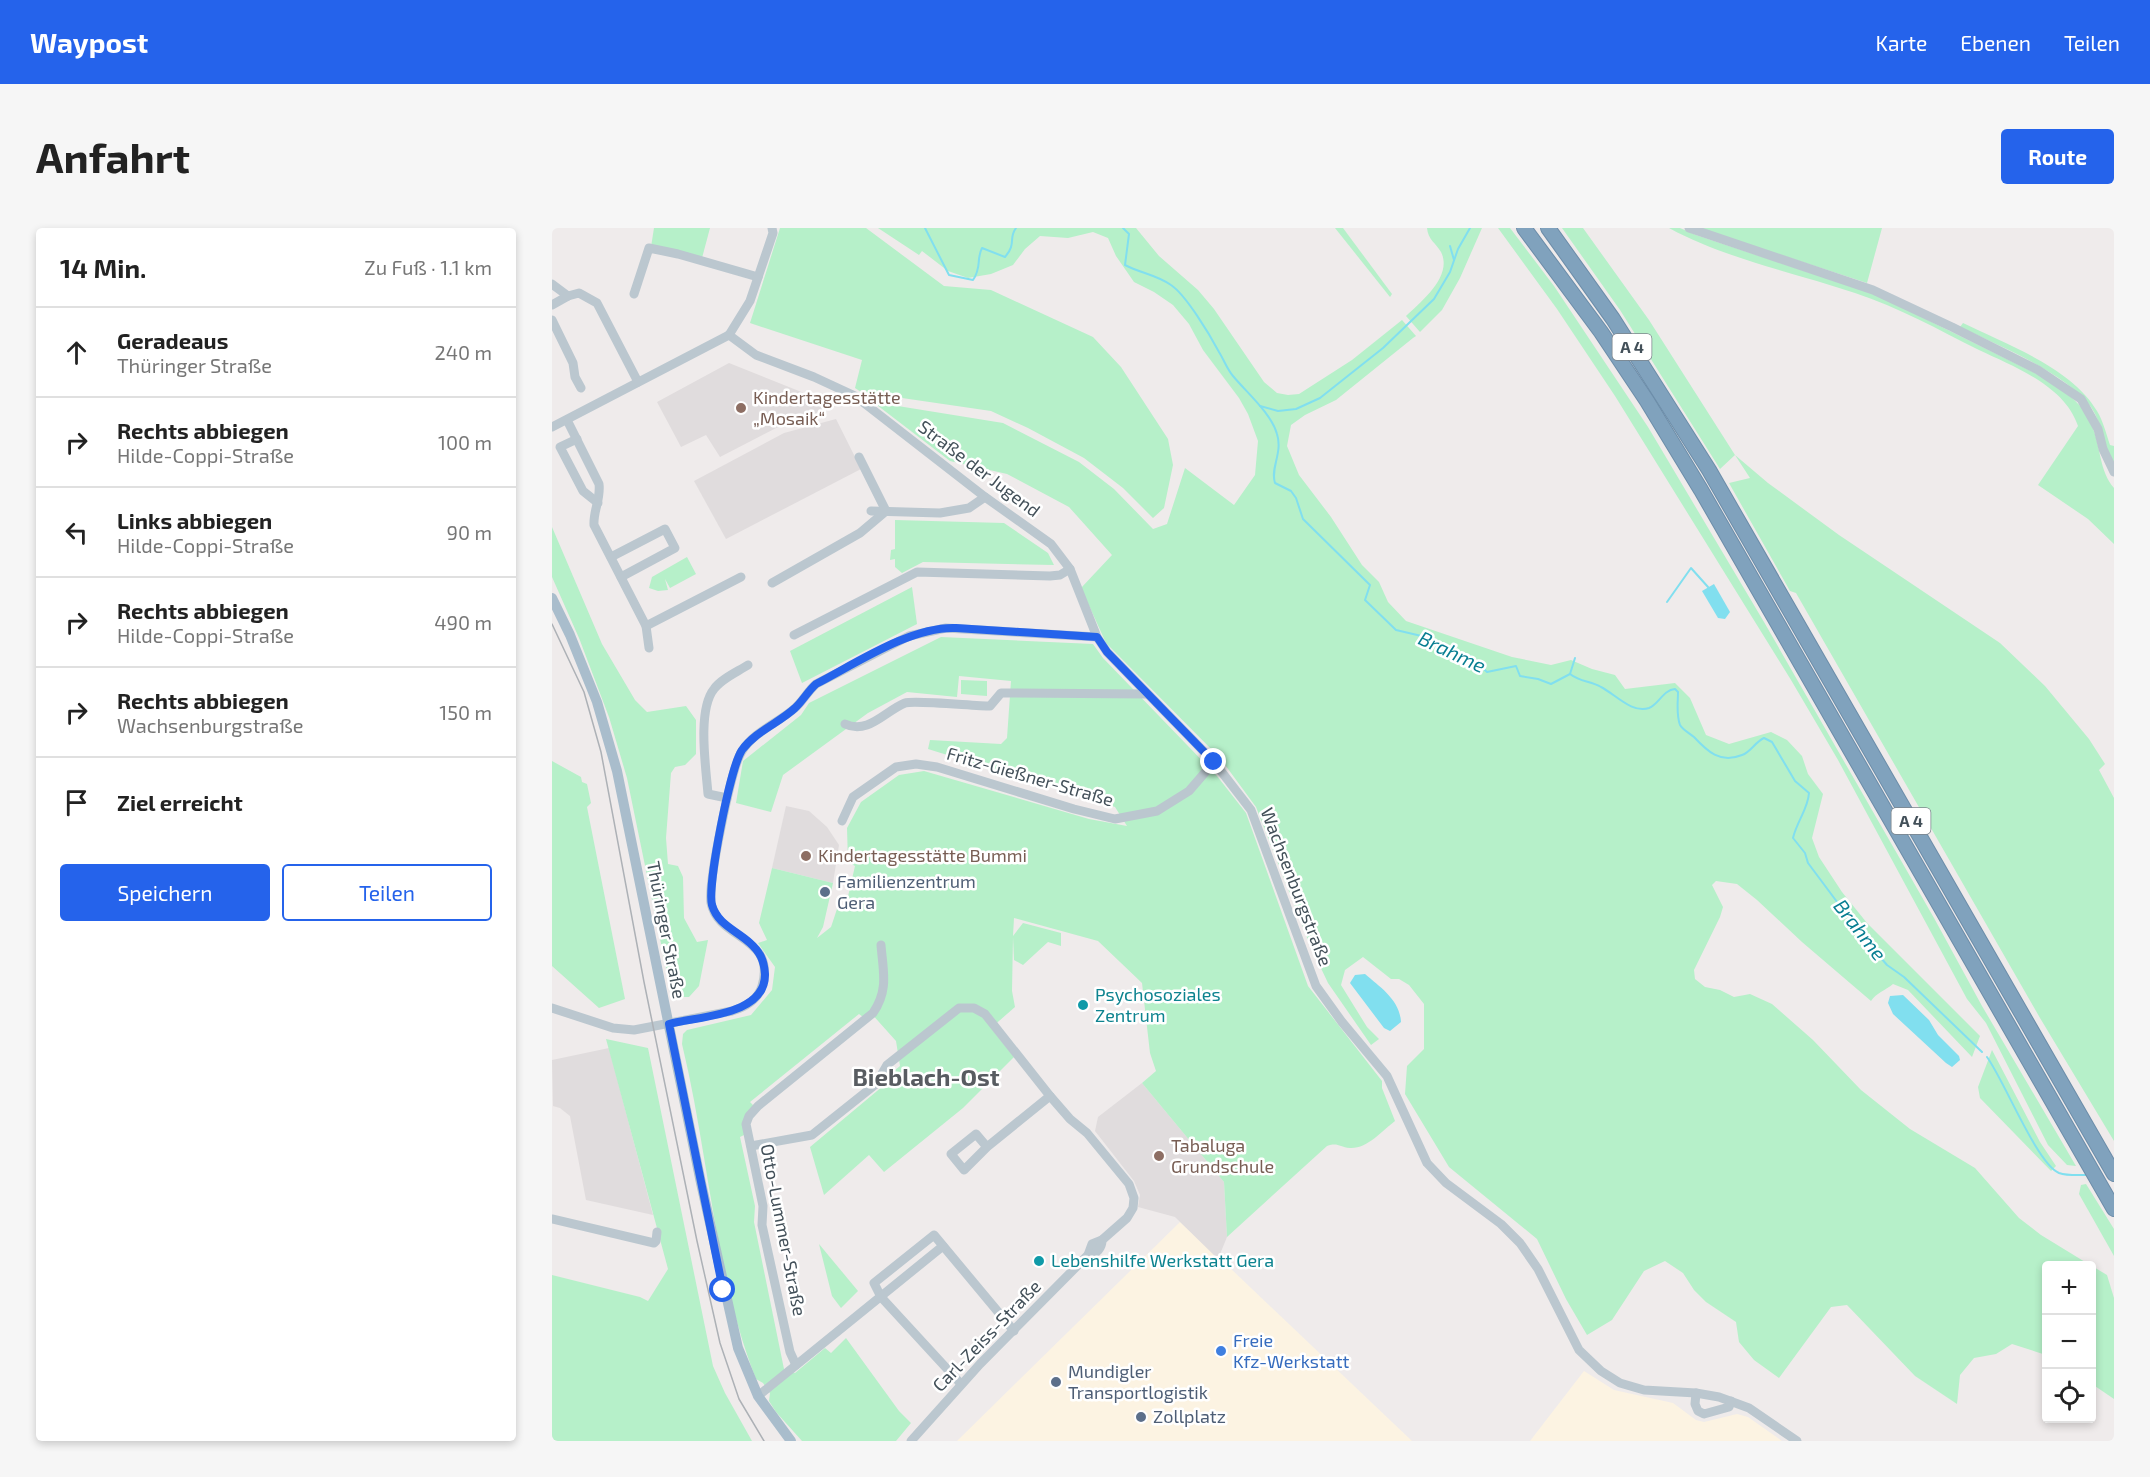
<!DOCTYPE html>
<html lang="de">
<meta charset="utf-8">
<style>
body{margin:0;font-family:"Exo 2",sans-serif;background:#f6f6f6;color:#222}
.controls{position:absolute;right:18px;bottom:18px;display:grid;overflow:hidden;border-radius:6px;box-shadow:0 3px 9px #0003}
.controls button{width:54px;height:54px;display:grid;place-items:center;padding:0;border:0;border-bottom:2px solid #e0e0e0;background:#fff;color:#222;font:30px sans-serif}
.stop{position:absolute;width:18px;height:18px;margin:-14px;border:4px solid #2563eb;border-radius:50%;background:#fff}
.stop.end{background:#2563eb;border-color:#fff;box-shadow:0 2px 6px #0008}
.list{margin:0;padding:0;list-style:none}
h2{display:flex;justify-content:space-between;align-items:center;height:78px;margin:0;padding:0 24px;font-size:26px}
h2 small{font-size:20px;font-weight:400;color:#767676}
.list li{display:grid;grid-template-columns:39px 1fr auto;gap:18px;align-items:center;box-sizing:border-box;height:90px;padding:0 24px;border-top:2px solid #e0e0e0}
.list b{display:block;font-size:22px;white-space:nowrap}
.list p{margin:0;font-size:20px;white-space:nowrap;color:#767676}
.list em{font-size:20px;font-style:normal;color:#767676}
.actions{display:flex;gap:12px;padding:18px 24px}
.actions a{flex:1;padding:14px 0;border:2px solid #2563eb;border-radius:6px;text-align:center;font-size:21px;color:#2563eb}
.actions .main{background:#2563eb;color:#fff}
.icon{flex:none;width:33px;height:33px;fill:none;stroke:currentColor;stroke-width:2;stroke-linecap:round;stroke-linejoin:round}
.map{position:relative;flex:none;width:1562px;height:1213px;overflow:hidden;border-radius:6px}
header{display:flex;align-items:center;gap:36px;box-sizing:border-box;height:84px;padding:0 30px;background:#2563eb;color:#fff}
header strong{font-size:28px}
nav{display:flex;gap:33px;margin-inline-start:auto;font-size:21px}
.intro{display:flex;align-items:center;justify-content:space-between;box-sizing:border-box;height:144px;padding:0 36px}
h1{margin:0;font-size:42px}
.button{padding:15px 27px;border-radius:6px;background:#2563eb;color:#fff;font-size:21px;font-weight:700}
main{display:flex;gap:36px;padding:0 36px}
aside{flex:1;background:#fff;border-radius:6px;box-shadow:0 3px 9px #0003}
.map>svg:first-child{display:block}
</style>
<header>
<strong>Waypost</strong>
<nav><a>Karte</a><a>Ebenen</a><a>Teilen</a></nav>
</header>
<div class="intro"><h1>Anfahrt</h1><a class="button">Route</a></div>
<main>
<aside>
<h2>14 Min.<small>Zu Fuß · 1.1 km</small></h2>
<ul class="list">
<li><svg class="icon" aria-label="ahead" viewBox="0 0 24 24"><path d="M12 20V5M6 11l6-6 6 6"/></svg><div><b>Geradeaus</b><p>Thüringer Straße</p></div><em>240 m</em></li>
<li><svg class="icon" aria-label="right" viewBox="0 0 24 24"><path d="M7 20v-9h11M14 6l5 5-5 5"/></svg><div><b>Rechts abbiegen</b><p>Hilde-Coppi-Straße</p></div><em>100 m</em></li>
<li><svg class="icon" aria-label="left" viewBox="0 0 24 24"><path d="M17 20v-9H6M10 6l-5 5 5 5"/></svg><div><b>Links abbiegen</b><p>Hilde-Coppi-Straße</p></div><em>90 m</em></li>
<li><svg class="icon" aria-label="right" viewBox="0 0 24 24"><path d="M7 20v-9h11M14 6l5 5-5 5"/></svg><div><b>Rechts abbiegen</b><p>Hilde-Coppi-Straße</p></div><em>490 m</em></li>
<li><svg class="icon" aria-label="right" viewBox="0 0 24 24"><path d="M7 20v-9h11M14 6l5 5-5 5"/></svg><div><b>Rechts abbiegen</b><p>Wachsenburgstraße</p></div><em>150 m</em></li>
<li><svg class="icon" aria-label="arrive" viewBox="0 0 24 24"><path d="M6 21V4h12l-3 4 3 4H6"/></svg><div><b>Ziel erreicht</b></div></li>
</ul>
<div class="actions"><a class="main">Speichern</a><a>Teilen</a></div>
</aside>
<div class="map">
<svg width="1562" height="1213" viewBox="0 0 1562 1213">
<rect width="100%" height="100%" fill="#efebeb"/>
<g fill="#fcf3e2">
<path d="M628 994 677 1039 860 1213H405Z"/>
<path d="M1032 1143 1062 1162 1121 1175 1144 1192 1152 1194 1185 1186 1196 1189 1230 1213H978Z"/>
</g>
<g fill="#e0dcdd">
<path d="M177 135 267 171 273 186 232 196 168 229 154 207 129 219 105 174Z"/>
<path d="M284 191 309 241 174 311 142 253 232 205Z"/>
<path d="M234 578 257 583 275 599 287 617 281 655 220 640Z"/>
<path d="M57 820 101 987 34 972 18 888 8 880 1 878 0 832Z"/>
<path d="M590 855 672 954 675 1009 666 1031 623 989 586 979 588 967 582 953 543 903 546 889Z"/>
</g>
<g fill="#b6f0c9">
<path d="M102 0H158L150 30 99 19Z"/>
<path d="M228 0H314L392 58 439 62 541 109 569 139 616 211 621 237 612 280 601 290 571 260 532 230 476 200 439 183 309 164 303 160 310 132 198 95Z"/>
<path d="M326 0H584L607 28 646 62 662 81 712 154 725 165 736 167 747 166 800 132 850 92 864 108 861 110 784 172 753 187 739 197 735 218 747 247 779 289 810 337 827 354 836 374 854 393 960 429 999 437 1019 432 1040 441 1063 447 1073 461 1123 455 1138 470 1154 507 1177 516 1219 504 1235 512 1250 528 1256 546 1271 566 1260 610 1267 629 1290 664 1315 695 1428 808 1420 829 1356 762 1341 756C1334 762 1324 765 1319 773L1250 714 1205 672 1185 656 1164 653 1160 657 1171 679 1168 689 1142 742 1143 751 1153 759 1168 762 1182 769 1198 766 1220 776 1261 812 1309 862 1358 901 1423 940 1467 990 1489 1007 1538 1037 1494 1038V1127L1460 1116 1444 1126 1422 1130 1408 1147 1405 1176 1363 1148 1295 1077 1279 1079 1227 1150 1202 1132 1187 1114 1184 1094 1154 1074 1142 1062 1131 1045 1113 1033 1092 1043 1060 1092 1035 1107 1014 1071 985 1011 897 939 853 866 855 838 872 821V776L857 757 847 751H839L811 729 793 742 789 757 815 799 827 811 819 817 776 755 758 717 704 579 668 530 554 415 529 360 560 327 517 279 455 246 398 233 321 174 451 195 527 234 562 261 601 301 615 296 633 240 682 277 703 247 706 213 696 186 687 170 651 122 637 96 621 77 602 64 582 54 564 28 556 10 541 4 516 10 488 8 473 21 461 37 439 46 416 50 396 43 370 23 367 27Z"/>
<path d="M783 0H791L840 66 838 69Z"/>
<path d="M875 0H930L908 50 890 82 868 104 854 88C870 73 901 48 889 24 884 15 876 12 875 0Z"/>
<path d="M946 0H958L1002 58 1096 199 1212 394 1382 690 1430 778 1524 938 1515 937 1496 917 1434 795 1415 771 1286 532 1239 452 1063 168 1005 81Z"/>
<path d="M1010 0H1031L1097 92 1183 227 1216 255 1287 307 1448 415 1493 458 1537 511 1553 536 1547 542 1562 570V913L1488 790 1244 365 1238 363 1177 255 1198 250 1183 227 1168 241 1068 82Z"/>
<path d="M1117 0H1128L1144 7 1325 67 1491 149C1512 163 1531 174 1540 198 1549 219 1547 243 1562 260V316L1536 291 1486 257 1526 198C1513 158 1463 139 1427 122 1387 102 1346 79 1303 65 1241 44 1174 31 1117 0Z"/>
<path d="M1146 0H1330L1315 55Z"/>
<path d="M1411 95C1454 116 1520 140 1545 183 1551 193 1554 205 1558 217L1562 218V239C1553 220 1551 197 1539 179 1513 144 1447 118 1408 99Z"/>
<path d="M343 292 452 295 496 325 502 337 371 334 350 345 343 339V331L338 332 339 322 343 321Z"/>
<path d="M0 299 50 416 83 472 95 484 134 478 144 492V526L133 537 123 539 119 545 114 610 116 636 126 638 131 649 132 690 145 714 156 712 147 758 137 769H120L75 550 57 489 27 410 0 349Z"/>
<path d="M135 329 144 346 118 360 113 351 116 362 106 363 97 360 100 349Z"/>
<path d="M360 359 365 396 250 455 238 423Z"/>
<path d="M389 409 541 416 551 430 665 548 694 585 756 758 830 853V860L843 893C830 903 815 921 798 920 787 919 786 914 775 918L675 1009 672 954 590 855 604 843 598 825 590 755 546 713 462 690 461 708 471 695 509 705V718L496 714 471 737 462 732 461 709 460 763 463 779 439 800 462 829 411 880 332 944 317 927 272 967 258 919 331 858 338 846 348 838 344 813 318 784 311 789 307 786 198 874 201 877 192 907 188 909 203 978 202 994 232 1141 243 1145 273 1120 279 1125 294 1110 347 1183 359 1195 344 1213H250L224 1184 217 1173 218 1165 211 1155 204 1151C162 1044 157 927 130 816L131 806 135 802 199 787 220 762 223 739 206 715 215 712 207 695 220 640 281 655 271 699 265 710 279 699 285 681 294 677 303 638 296 634 295 600 309 574 347 547 372 543 537 591 575 598 563 579 376 521 378 512 449 516 455 510 459 453 407 448 405 469 355 464 316 485 231 547 219 584 184 575 191 533 249 487 257 475Z"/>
<path d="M409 452 435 453V468L409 466Z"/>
<path d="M0 533 29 549 30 554 35 556 39 575 35 579 73 771 47 780 0 738Z"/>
<path d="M54 811 96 820 161 1138 173 1165 200 1213H0V1047L88 1069 96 1073 116 1041Z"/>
<path d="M1440 822 1488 914 1504 938 1499 943 1428 870 1426 859Z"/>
<path d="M1534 956 1562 1001V1028L1527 966 1529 957Z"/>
<path d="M267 1016 306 1063 289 1080 280 1068Z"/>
<path d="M1540 1038 1555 1047 1562 1070V1171L1540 1156Z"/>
</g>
<g fill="#81dfef">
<path d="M1162 356 1178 384 1173 391 1166 390 1150 363Z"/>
<path d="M813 746C828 759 848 772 849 794L838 803 832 800 798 755 803 747Z"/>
<path d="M1351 767 1377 792 1386 807 1407 828 1408 832 1400 839 1394 835 1341 786 1336 775 1338 768Z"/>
</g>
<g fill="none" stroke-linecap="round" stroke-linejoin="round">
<g stroke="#81dfef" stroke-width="2">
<path d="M373 0 397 47 421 52C430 39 424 32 430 20L453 29C465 15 456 11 464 0"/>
<path d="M571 0 577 6 573 37C588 45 605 47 619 57 634 67 658 107 667 124 672 132 675 141 681 148 695 165 719 185 725 206 731 225 718 240 723 255L739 263 744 270 751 291 818 357 813 372 844 402 878 410 889 420 904 427 918 428 935 444 964 438 968 448 986 451 999 456 1018 446C1028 454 1039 453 1049 459 1063 466 1080 486 1097 480 1107 476 1111 462 1123 461L1126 464C1126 475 1124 486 1128 497 1131 502 1137 505 1142 509 1155 523 1168 536 1190 527 1199 524 1203 514 1212 510L1220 514 1243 553 1257 565C1256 581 1245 593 1241 610L1253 625 1256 635 1312 710 1335 737 1352 749 1430 824"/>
<path d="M898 18 902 32"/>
<path d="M708 178 726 183 744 181 768 170 831 120 882 71 898 44 906 21 918 0"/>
<path d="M1115 374 1139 340 1156 359"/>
<path d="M1018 446 1023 430"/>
<path d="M1435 829C1452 852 1485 936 1507 945 1516 948 1526 947 1535 947"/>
</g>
<defs>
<g id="highway">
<path d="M972 0 1049 104 1095 173 1149 262 1562 981"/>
<path d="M996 0 1061 91 1157 242 1562 946"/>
</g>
</defs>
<use href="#highway" stroke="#6c8da9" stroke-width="16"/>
<g stroke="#bbc7cf" stroke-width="9">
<path d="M1137 0 1321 62 1400 99 1486 142 1529 171 1546 201 1551 221 1562 244"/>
<path d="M0 56 16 68"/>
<path d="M82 66 97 20 126 26 206 49"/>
<path d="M0 77 16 68 27 65 45 75 86 154"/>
<path d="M0 92 21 135 23 149 29 160"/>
<path d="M177 107 204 127 262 149 303 168 433 269 499 316 518 341 545 409 555 424 662 534 699 582 764 758 790 794 835 848 875 935 894 955 949 996 968 1015 986 1041 1027 1122 1049 1143 1068 1155 1092 1162 1144 1165 1167 1169 1197 1180 1245 1213"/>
<path d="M177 107 198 73 221 5 220 0"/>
<path d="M15 192 47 256C49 271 41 283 42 297L94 398 97 420"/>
<path d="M0 199 177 107"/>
<path d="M25 211 8 219 31 263 46 275"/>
<path d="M319 283 388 285 417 280 433 269"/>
<path d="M59 329 113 301 123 320 69 349"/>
<path d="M220 355 308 305 334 283 307 229"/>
<path d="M94 398 189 349"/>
<path d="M242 407 365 344 498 348 508 347 518 341"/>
<path d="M293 496C316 507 333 483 353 475 362 472 423 478 438 478L449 465 594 466"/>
<path d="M175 570 156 566C154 540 145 482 162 461 169 451 185 444 196 437"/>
<path d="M290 593 301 569 344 539 364 536 385 539 522 581 563 591 605 583 637 563 662 534"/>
<path d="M0 780 61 800 82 802 180 783C193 779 206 772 210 758 225 708 166 712 159 675 156 655 179 540 190 523 203 503 226 495 243 480 250 474 256 463 264 456L357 408 394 400 545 409"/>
<path d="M199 918 260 907 324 856 335 837 407 780H422L433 786 498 868 518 891 535 905 577 956 582 970 581 980 575 990 550 1012 540 1016 536 1027"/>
<path d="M435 919 424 906 399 926 412 942 435 919 498 868"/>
<path d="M0 991 102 1015 104 1013 105 1004"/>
<path d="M244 1137 238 1124 210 997 211 978 194 896 197 888 206 878 321 785C337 762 331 743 329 717"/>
<path d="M409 1156 329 1069 322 1055 382 1007 462 1103"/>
<path d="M1144 1165 1143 1176 1146 1183 1152 1186 1177 1179 1179 1173"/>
<path d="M206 1168 391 1018"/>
<path d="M359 1213 428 1136 536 1027C545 1026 550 1020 550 1012"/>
</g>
<path stroke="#a9bdcc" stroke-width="10" d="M0 370 18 407 45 474 65 543 149 955 186 1120 206 1168 239 1213"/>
<use href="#highway" stroke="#80a2bd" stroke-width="14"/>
<path stroke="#adb1b6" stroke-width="1.5" d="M0 396 32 464 49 524 92 754 145 1013 168 1115 187 1171 212 1213"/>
</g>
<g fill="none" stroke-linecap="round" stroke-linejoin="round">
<path stroke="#2563eb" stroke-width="8" d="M171 1062 117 796C146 788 214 788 213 746 212 732 208 724 198 715 184 702 166 697 160 677 155 658 178 540 190 522 204 503 227 495 243 480 250 474 256 463 264 456 303 436 359 398 404 400L545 409 555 424 662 534"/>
</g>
<g fill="#8d6e63" stroke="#fff" stroke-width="2">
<circle cx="189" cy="180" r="6"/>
<circle cx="254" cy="628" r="6"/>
<circle cx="607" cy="928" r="6"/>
</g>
<g fill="#5c6f8a" stroke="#fff" stroke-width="2">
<circle cx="273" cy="664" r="6"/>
<circle cx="504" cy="1154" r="6"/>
<circle cx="589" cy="1189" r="6"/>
</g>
<g fill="#0f9aa8" stroke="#fff" stroke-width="2">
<circle cx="531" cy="777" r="6"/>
<circle cx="487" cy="1033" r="6"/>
</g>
<circle fill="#3f7fe0" stroke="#fff" stroke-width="2" cx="669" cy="1123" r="6"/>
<g text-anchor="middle" stroke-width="5" stroke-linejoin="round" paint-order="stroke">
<g fill="#fff" stroke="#7b848b" stroke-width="1.5">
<rect x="1060.5" y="106" width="39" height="26" rx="4.5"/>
<rect x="1339.5" y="580" width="39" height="26" rx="4.5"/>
</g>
<g font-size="16" font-weight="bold" fill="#435059">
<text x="1080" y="125">A 4</text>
<text x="1359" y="599">A 4</text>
</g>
<g font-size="18" fill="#785e54" stroke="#fff" text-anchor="start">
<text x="201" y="176">Kindertagesstätte<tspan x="201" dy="21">„Mosaik“</tspan></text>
<text x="266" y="634">Kindertagesstätte Bummi</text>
<text x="619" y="924">Tabaluga<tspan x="619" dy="21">Grundschule</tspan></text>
</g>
<g font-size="18" fill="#435059" stroke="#fff">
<text transform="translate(427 241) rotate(37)" y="6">Straße der Jugend</text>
<text transform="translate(478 549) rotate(16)" y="6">Fritz-Gießner-Straße</text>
<text transform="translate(744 659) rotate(69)" y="6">Wachsenburgstraße</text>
<text transform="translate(114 702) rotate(79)" y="6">Thüringer Straße</text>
<text transform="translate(231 1002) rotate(79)" y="6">Otto-Lummer-Straße</text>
<text transform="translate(435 1108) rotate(-46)" y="6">Carl-Zeiss-Straße</text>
</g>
<g font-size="18" fill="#4e5e75" stroke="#fff" text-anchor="start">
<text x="285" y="660">Familienzentrum<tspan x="285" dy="21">Gera</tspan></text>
<text x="516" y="1150">Mundigler<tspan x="516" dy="21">Transportlogistik</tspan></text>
<text x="601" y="1195">Zollplatz</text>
</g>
<g font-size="18" fill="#0d838f" stroke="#fff" text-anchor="start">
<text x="543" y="773">Psychosoziales<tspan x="543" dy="21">Zentrum</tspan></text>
<text x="499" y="1039">Lebenshilfe Werkstatt Gera</text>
</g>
<g font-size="18" fill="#366cbe" stroke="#fff" text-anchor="start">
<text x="681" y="1119">Freie<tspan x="681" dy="21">Kfz-Werkstatt</tspan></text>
</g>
<g font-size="20" font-style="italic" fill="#087e92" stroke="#fff">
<text transform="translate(900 424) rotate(25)" y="7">Brahme</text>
<text transform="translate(1308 702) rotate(52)" y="7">Brahme</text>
</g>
<g font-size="24" font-weight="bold" fill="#585c61" stroke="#fff">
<text x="374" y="858">Bieblach-Ost</text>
</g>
</g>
</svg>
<div class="controls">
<button>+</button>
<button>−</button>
<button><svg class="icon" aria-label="locate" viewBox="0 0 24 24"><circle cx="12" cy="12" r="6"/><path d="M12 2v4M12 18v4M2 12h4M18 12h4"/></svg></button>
</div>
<div class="stop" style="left:171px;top:1062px"></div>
<div class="stop end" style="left:662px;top:534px"></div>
</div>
</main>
